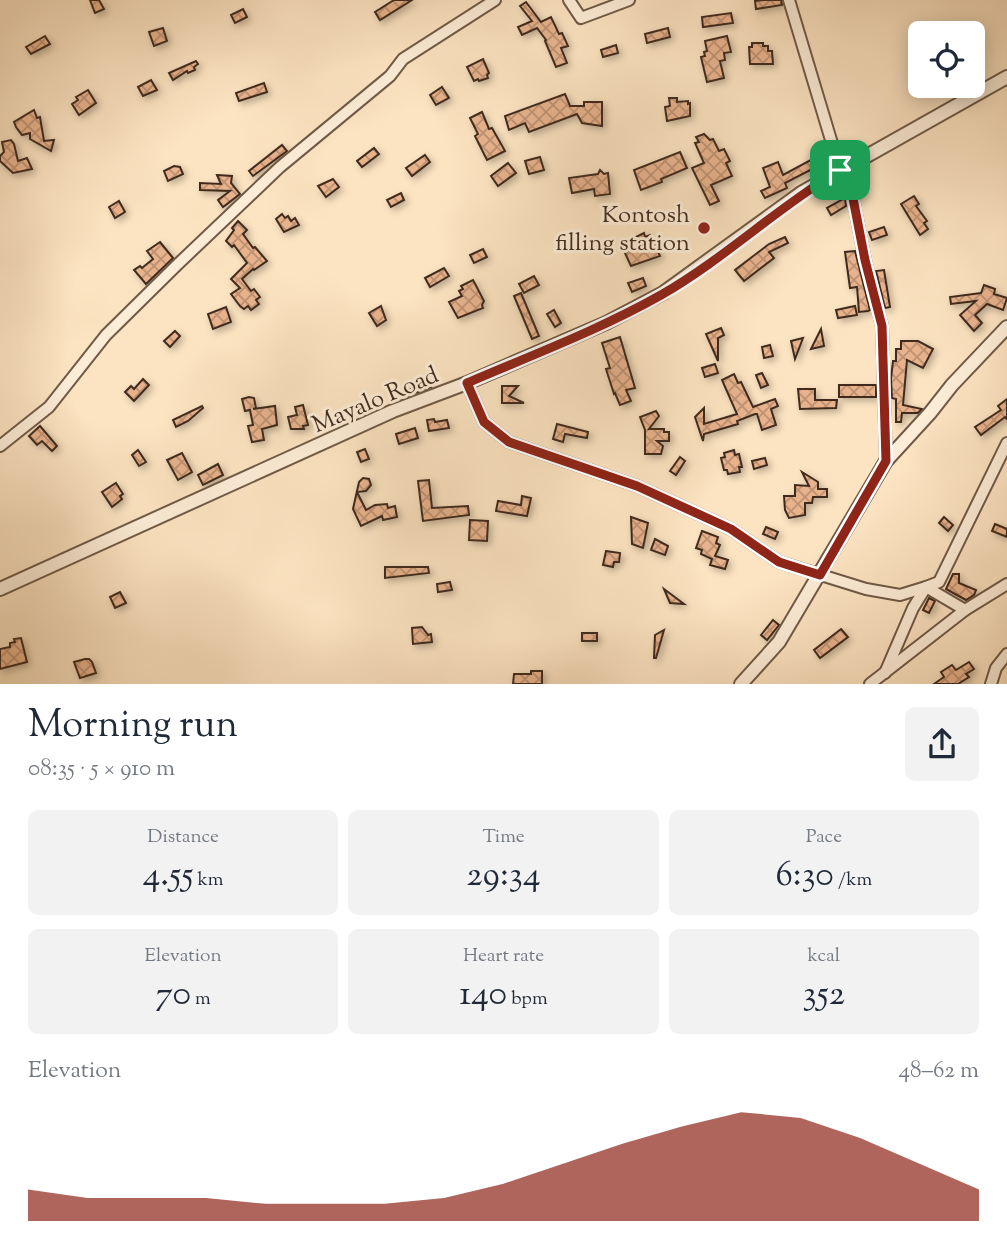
<!DOCTYPE html>
<meta charset="utf-8">
<style>
body{margin:0;font-family:"Sorts Mill Goudy",serif;background:#f2f2f3;color:#1f2937;height:100vh;display:flex;flex-direction:column;font-size:26px;white-space:nowrap}
*{box-sizing:border-box;margin:0}
p{font-size:23px;color:#747a83}
.icon{flex:none;width:38px;height:38px;fill:none;stroke:currentColor;stroke-width:2;stroke-linecap:round;stroke-linejoin:round}
.map{position:relative;height:684px;overflow:hidden}
.side{display:flex;flex-direction:column;background:#fff;flex:1}
.side>*{flex:none}
.controls{position:absolute;left:908px;top:21px;display:grid;gap:14px}
.controls a{display:grid;place-items:center;width:77px;height:77px;border-radius:10px;background:#fff;box-shadow:0 4px 18px #0003;font-size:35px}
.pin{position:absolute;display:grid;place-items:center;width:60px;height:60px;color:#fff;margin:-30px;border-radius:14px;box-shadow:0 4px 10px #0006}
.round{display:grid;place-items:center;flex:none;width:74px;height:74px;border-radius:10px;background:#f2f2f3}
.summary{display:flex;align-items:center;justify-content:space-between;height:119px;padding:0 28px}
h1{font-size:38px;font-weight:600;line-height:52px}
.figures{display:grid;grid-template-columns:repeat(3,1fr);gap:10px;height:119px;padding:7px 28px}
.figures div{display:grid;align-content:center;border-radius:10px;background:#f2f2f3;text-align:center}
.figures b{font-size:35px;font-weight:600}
.figures small{font-size:19px;font-weight:400}
.figures p{font-size:19px}
.chart{height:196px;padding:14px 28px}
.chart p{display:flex;justify-content:space-between}
.chart svg{width:100%;height:126px;margin-top:7px;fill:#8f2418;opacity:.7}
.map>svg:first-child{display:block}
.building{fill:url(#building-cross-hatch);stroke:#412c1e;stroke-width:2;filter:url(#shadow)}
.lines{fill:none;stroke-linecap:round;stroke-linejoin:round}
.minor-casing{stroke:#705a47;stroke-width:14}
.tertiary-casing{stroke:#705a47;stroke-width:16}
.minor{stroke:#fdedd7;stroke-width:10}
.tertiary{stroke:#fdedd7;stroke-width:12}
.route-casing{stroke:#fff;stroke-width:14}
.route{stroke:#8f2418;stroke-width:9}
.poi-dot{fill:#8f2418;stroke:#fdedd7;stroke-width:2.5}
.labels{text-anchor:middle;stroke-width:6;stroke-linejoin:round;paint-order:stroke}
.poi-label{font-size:24px;fill:#412c1e;stroke:#fdedd7;text-anchor:end}
.street-label{font-size:24px;fill:#412c1e;stroke:#fdedd7}
</style>
<div class="map">
<svg width="1007" height="684" viewBox="0 0 1007 684">
<defs>
<pattern id="building-cross-hatch" width="8" height="8" patternUnits="userSpaceOnUse" patternTransform="scale(1.75)"><rect width="8" height="8" fill="#e7b28c"/><path d="M0 0l8 8M0 8l8-8" fill="none" stroke="#bd9172"/></pattern>
<filter id="shadow"><feDropShadow dx="3" dy="3" stdDeviation="3.5" flood-color="#0004"/></filter>
</defs>
<rect width="100%" height="100%" fill="#fce3c1"/>
<filter id="stains"><feTurbulence type="fractalNoise" baseFrequency=".00286" numOctaves="4"/><feColorMatrix values="0 0 0 0 .2 0 0 0 0 .09 0 0 0 0 .02 0 0 0 .5 -.17"/></filter>
<radialGradient id="worn" r=".72"><stop offset=".6" stop-color="#630" stop-opacity="0"/><stop offset="1" stop-color="#630" stop-opacity=".3"/></radialGradient>
<g class="building">
<polygon points="90,0 99,0 104,9 95,13"/>
<polygon points="394,0 412,0 380,20 375,12"/>
<polygon points="764,0 781,0 782,5 756,9 755,1"/>
<polygon points="526,2 541,22 551,17 559,34 562,33 568,46 561,48 567,63 556,67 545,41 546,40 537,28 522,35 518,27 532,21 520,6"/>
<polygon points="243,9 247,17 235,23 231,15"/>
<polygon points="731,13 733,23 703,27 702,17"/>
<polygon points="163,28 167,41 154,46 149,32"/>
<polygon points="668,28 670,37 647,43 645,34"/>
<polygon points="45,36 50,44 31,54 26,47"/>
<polygon points="727,36 731,52 724,53 725,60 720,61 724,78 707,82 701,57 705,56 704,52 707,51 705,41"/>
<polygon points="752,43 763,43 763,46 768,46 768,51 772,51 773,64 750,64 749,47 752,47"/>
<polygon points="616,45 618,53 603,57 601,50"/>
<polygon points="483,59 489,73 487,75 488,78 479,81 478,79 474,81 467,67"/>
<polygon points="196,61 198,64 194,67 195,70 188,73 187,71 173,80 169,73"/>
<polygon points="151,80 157,90 143,96 138,87"/>
<polygon points="264,83 267,92 239,101 236,93"/>
<polygon points="442,87 449,98 436,105 430,95"/>
<polygon points="88,90 96,103 79,115 72,104 78,100 76,97"/>
<polygon points="565,94 570,106 584,106 584,102 602,102 602,126 582,123 577,114 529,132 525,123 509,130 505,116"/>
<polygon points="669,98 677,98 677,102 688,101 688,104 690,103 690,116 667,121 665,107 670,106"/>
<polygon points="34,110 37,118 40,117 44,141 54,140 51,151 30,139 30,133 22,135 16,127 14,122"/>
<polygon points="482,112 489,129 492,128 505,151 487,160 475,136 478,134 470,118"/>
<polygon points="704,134 710,140 713,139 719,151 724,149 730,161 726,163 732,176 711,185 719,201 710,205 692,168 704,163 695,143 699,142 696,137"/>
<polygon points="11,140 14,144 18,161 27,158 32,169 13,173 0,161 0,156 4,152 2,142"/>
<polygon points="282,145 287,151 253,176 249,171"/>
<polygon points="374,148 379,154 362,167 357,161"/>
<polygon points="680,152 687,168 661,179 662,182 641,190 634,170"/>
<polygon points="425,155 430,162 412,176 406,168"/>
<polygon points="818,156 822,164 785,183 787,188 765,198 761,191 770,187 763,168 778,162 783,175"/>
<polygon points="540,157 544,170 529,174 525,161"/>
<polygon points="508,163 516,173 498,186 491,176"/>
<polygon points="174,166 180,167 183,174 168,181 164,171"/>
<polygon points="600,170 604,174 608,173 610,194 595,196 594,189 572,193 569,178 598,174"/>
<polygon points="217,175 232,176 231,183 240,194 223,207 218,200 230,191 200,190 200,183 221,184"/>
<polygon points="333,179 339,187 326,197 318,186"/>
<polygon points="401,193 404,200 391,207 387,200"/>
<polygon points="914,196 919,204 916,206 927,221 924,223 928,229 920,235 901,204"/>
<polygon points="845,198 846,206 831,215 827,208"/>
<polygon points="119,201 125,212 115,218 109,207"/>
<polygon points="282,214 285,218 288,216 291,221 295,218 299,225 284,232 276,219"/>
<polygon points="238,221 247,230 243,234 253,248 255,247 267,261 254,270 253,269 242,279 251,291 254,289 260,297 256,300 259,304 251,310 248,306 244,309 240,306 231,294 240,288 231,279 247,263 234,245 232,247 226,241 234,230 232,228"/>
<polygon points="884,227 887,235 872,240 869,232"/>
<polygon points="644,233 645,237 650,235 660,256 631,266 625,253 628,251 626,247 632,244 631,241 635,240 634,238"/>
<polygon points="785,237 788,243 769,252 774,258 744,281 735,270 769,244"/>
<polygon points="160,242 173,258 146,284 134,270 140,266 142,268 153,259 147,251"/>
<polygon points="483,249 487,257 474,263 470,255"/>
<polygon points="855,251 870,310 868,311 859,312 857,287 850,288 845,252"/>
<polygon points="444,268 449,276 430,287 425,278"/>
<polygon points="884,270 890,307 885,308 876,271"/>
<polygon points="534,276 539,285 524,293 519,284"/>
<polygon points="643,278 646,286 632,292 628,283"/>
<polygon points="473,280 484,301 482,305 483,308 458,318 449,302 462,296 459,291 463,289 461,286"/>
<polygon points="984,285 995,289 994,294 1007,298 1003,310 987,304 975,315 982,323 974,331 960,315 976,301 951,304 950,297 981,293"/>
<polygon points="521,293 539,336 532,339 514,296"/>
<polygon points="381,306 386,320 377,326 369,313"/>
<polygon points="855,306 857,315 838,318 836,310"/>
<polygon points="226,307 231,322 213,329 208,314"/>
<polygon points="554,310 561,323 555,327 547,314"/>
<polygon points="721,328 724,335 718,338 718,361 706,334"/>
<polygon points="821,329 824,346 811,349"/>
<polygon points="175,331 180,336 170,347 164,341"/>
<polygon points="620,337 635,388 626,390 631,401 620,405 615,393 614,394 606,369 610,368 602,343"/>
<polygon points="803,338 795,359 791,341"/>
<polygon points="901,341 918,341 933,349 923,368 907,360 903,405 922,409 918,413 902,413 901,422 896,422 896,399 892,398 891,379 893,361 896,361 896,349 901,349"/>
<polygon points="770,345 773,356 764,358 762,347"/>
<polygon points="715,364 718,373 705,377 702,368"/>
<polygon points="762,373 768,385 761,388 756,375"/>
<polygon points="734,374 738,383 741,382 753,407 775,399 778,406 771,409 776,425 762,430 757,414 755,414 737,421 738,424 704,434 703,441 695,417 704,408 704,424 737,414 722,380"/>
<polygon points="143,379 149,385 134,401 125,392 131,386 134,389"/>
<polygon points="427,380 431,387 408,396 405,392"/>
<rect x="839" y="385" width="37" height="12"/>
<polygon points="502,386 518,386 509,396 524,403 502,403"/>
<polygon points="798,389 815,389 815,400 837,400 836,408 800,409"/>
<polygon points="249,397 254,398 256,408 253,409 275,406 277,425 262,429 264,440 252,442 248,426 253,425 250,410 245,411 242,399"/>
<polygon points="1007,399 1007,419 1005,417 981,435 975,427 1001,410 998,406"/>
<polygon points="303,405 308,425 303,426 304,429 291,429 288,417 297,415 295,407"/>
<polygon points="202,406 203,408 188,421 176,427 173,420"/>
<polygon points="656,411 659,416 649,429 664,429 664,432 669,432 669,441 657,441 663,446 661,454 645,454 645,430 640,417"/>
<polygon points="434,419 435,422 447,420 449,428 429,431 427,420"/>
<polygon points="557,424 588,432 587,438 565,434 563,442 553,439"/>
<polygon points="40,426 57,446 52,451 42,441 37,445 29,436"/>
<polygon points="415,428 418,438 399,444 396,434"/>
<polygon points="365,449 369,459 361,462 357,452"/>
<polygon points="138,450 146,462 139,466 132,455"/>
<polygon points="734,450 735,455 739,454 742,467 739,467 740,472 728,474 727,470 724,470 721,458 725,457 724,453"/>
<polygon points="182,453 192,472 178,480 167,460"/>
<polygon points="680,457 685,461 676,475 670,471"/>
<polygon points="765,458 767,465 754,469 752,461"/>
<polygon points="218,464 223,475 203,485 198,475"/>
<polygon points="802,472 818,482 818,489 827,489 827,497 813,497 812,503 805,503 805,515 789,518 785,510 784,496 795,496 795,485 809,486"/>
<polygon points="363,478 369,479 371,485 366,491 357,492 366,510 375,505 387,504 388,508 395,506 397,517 383,520 382,516 361,526 353,509 359,482"/>
<polygon points="429,480 432,508 468,506 469,515 423,521 418,481"/>
<polygon points="116,483 123,494 120,496 122,499 112,507 102,492"/>
<polygon points="522,496 531,498 527,516 496,511 498,501 521,505"/>
<polygon points="631,517 648,523 643,548 632,544"/>
<polygon points="944,517 953,525 948,531 939,523"/>
<polygon points="470,520 488,521 487,541 469,540"/>
<polygon points="995,524 1007,529 1007,537 992,531"/>
<polygon points="766,527 778,532 775,539 763,534"/>
<polygon points="702,531 718,537 716,543 720,545 715,556 728,560 725,569 710,565 712,559 701,554 702,550 696,548"/>
<polygon points="655,539 668,546 665,555 651,550"/>
<polygon points="606,551 620,553 619,562 614,562 613,567 603,565"/>
<polygon points="385,567 428,567 429,573 385,578"/>
<polygon points="953,574 959,574 959,583 976,590 974,595 966,600 946,589"/>
<polygon points="450,582 452,590 438,592 437,584"/>
<polygon points="664,589 684,604 670,603"/>
<polygon points="120,592 126,603 115,608 110,597"/>
<polygon points="929,598 935,601 929,613 923,610"/>
<polygon points="773,620 779,625 767,640 761,635"/>
<polygon points="422,627 428,635 431,634 432,642 413,644 412,628"/>
<polygon points="841,629 848,637 820,658 814,650"/>
<polygon points="664,630 656,658 654,658 655,635"/>
<rect x="582" y="633" width="15" height="8"/>
<polygon points="21,638 27,662 0,669 0,649 10,647 10,643 15,642 14,639"/>
<polygon points="85,659 89,659 92,662 96,673 80,678 74,662"/>
<polygon points="969,662 974,669 966,674 969,677 958,684 934,684 944,677 941,672 952,665 956,670"/>
<polygon points="531,671 542,671 542,684 513,684 514,674 531,674"/>
</g>
<g class="lines">
<defs>
<g id="minor">
<polyline points="569,0 581,18 629,0"/>
<polyline points="789,0 840,170 851,188 865,260 882,326 886,461"/>
<polyline points="467,383 484,422 509,442 637,486 731,529 779,562 866,589 900,595 926,587 965,610"/>
<polyline points="0,446 49,407 106,335 178,264 280,167 390,76 403,59 495,0"/>
<polyline points="885,673 913,608 926,587 939,582 1007,443"/>
<polyline points="870,684 965,610 1007,584"/>
<polyline points="991,684 996,668 1007,654"/>
</g>
<g id="tertiary">
<polyline points="0,589 393,411 467,383 606,323 663,293 801,193 1007,77"/>
<polyline points="741,684 779,642 886,461 930,413 952,385 1007,327"/>
</g>
</defs>
<use href="#minor" class="minor-casing"/>
<use href="#tertiary" class="tertiary-casing"/>
<use href="#minor" class="minor"/>
<use href="#tertiary" class="tertiary"/>
</g>
<g class="lines">
<defs>
<path id="route" d="M 840,170 L 851,188 L 865,260 L 882,326 L 886,461 L 820,575 L 779,562 L 731,529 L 637,486 L 509,442 L 484,422 L 467,383 C 532,355 599,330 661,295 C 724,259 778,207 840,170 Z"/>
</defs>
<use href="#route" class="route-casing"/>
<use href="#route" class="route"/>
</g>
<circle class="poi-dot" cx="704" cy="228" r="7"/>
<g class="labels">
<g class="poi-label">
<text x="690" y="222">Kontosh<tspan x="690" dy="28">filling station</tspan></text>
</g>
<g class="street-label">
<text transform="translate(375 399) rotate(-23)" y="8">Mayalo Road</text>
</g>
</g>
<rect width="100%" height="100%" filter="url(#stains)"/>
<rect width="100%" height="100%" fill="url(#worn)"/>
</svg>
<div class="controls">
<a><svg class="icon" aria-label="locate" viewBox="0 0 24 24"><circle cx="12" cy="12" r="6"/><path d="M12 2v4M12 18v4M2 12h4M18 12h4"/></svg></a>
</div>
<div class="pin" style="left:840px;top:170px;background:#1e9e55"><svg class="icon" aria-label="arrive" viewBox="0 0 24 24"><path d="M6 21V4h12l-3 4 3 4H6"/></svg></div>
</div>
<section class="side">
<div class="summary"><div><h1>Morning run</h1><p>08:35 · 5 × 910 m</p></div><a class="round"><svg class="icon" aria-label="share" viewBox="0 0 24 24"><path d="M12 15V3M7 8l5-5 5 5M5 13v7h14v-7"/></svg></a></div>
<div class="figures">
<div><p>Distance</p><b>4.55<small> km</small></b></div>
<div><p>Time</p><b>29:34</b></div>
<div><p>Pace</p><b>6:30<small> /km</small></b></div>
</div>
<div class="figures">
<div><p>Elevation</p><b>70<small> m</small></b></div>
<div><p>Heart rate</p><b>140<small> bpm</small></b></div>
<div><p>kcal</p><b>352</b></div>
</div>
<div class="chart"><p><span>Elevation</span>48–62 m</p>
<svg viewBox="0 0 160 44" preserveAspectRatio="none"><path d="M0 44V33L10 36L20 36L30 36L40 38L50 38L60 38L70 36L80 31L90 24L100 17L110 11L120 6L130 8L140 15L150 24L160 33V44z"/></svg>
</div>
</section>
